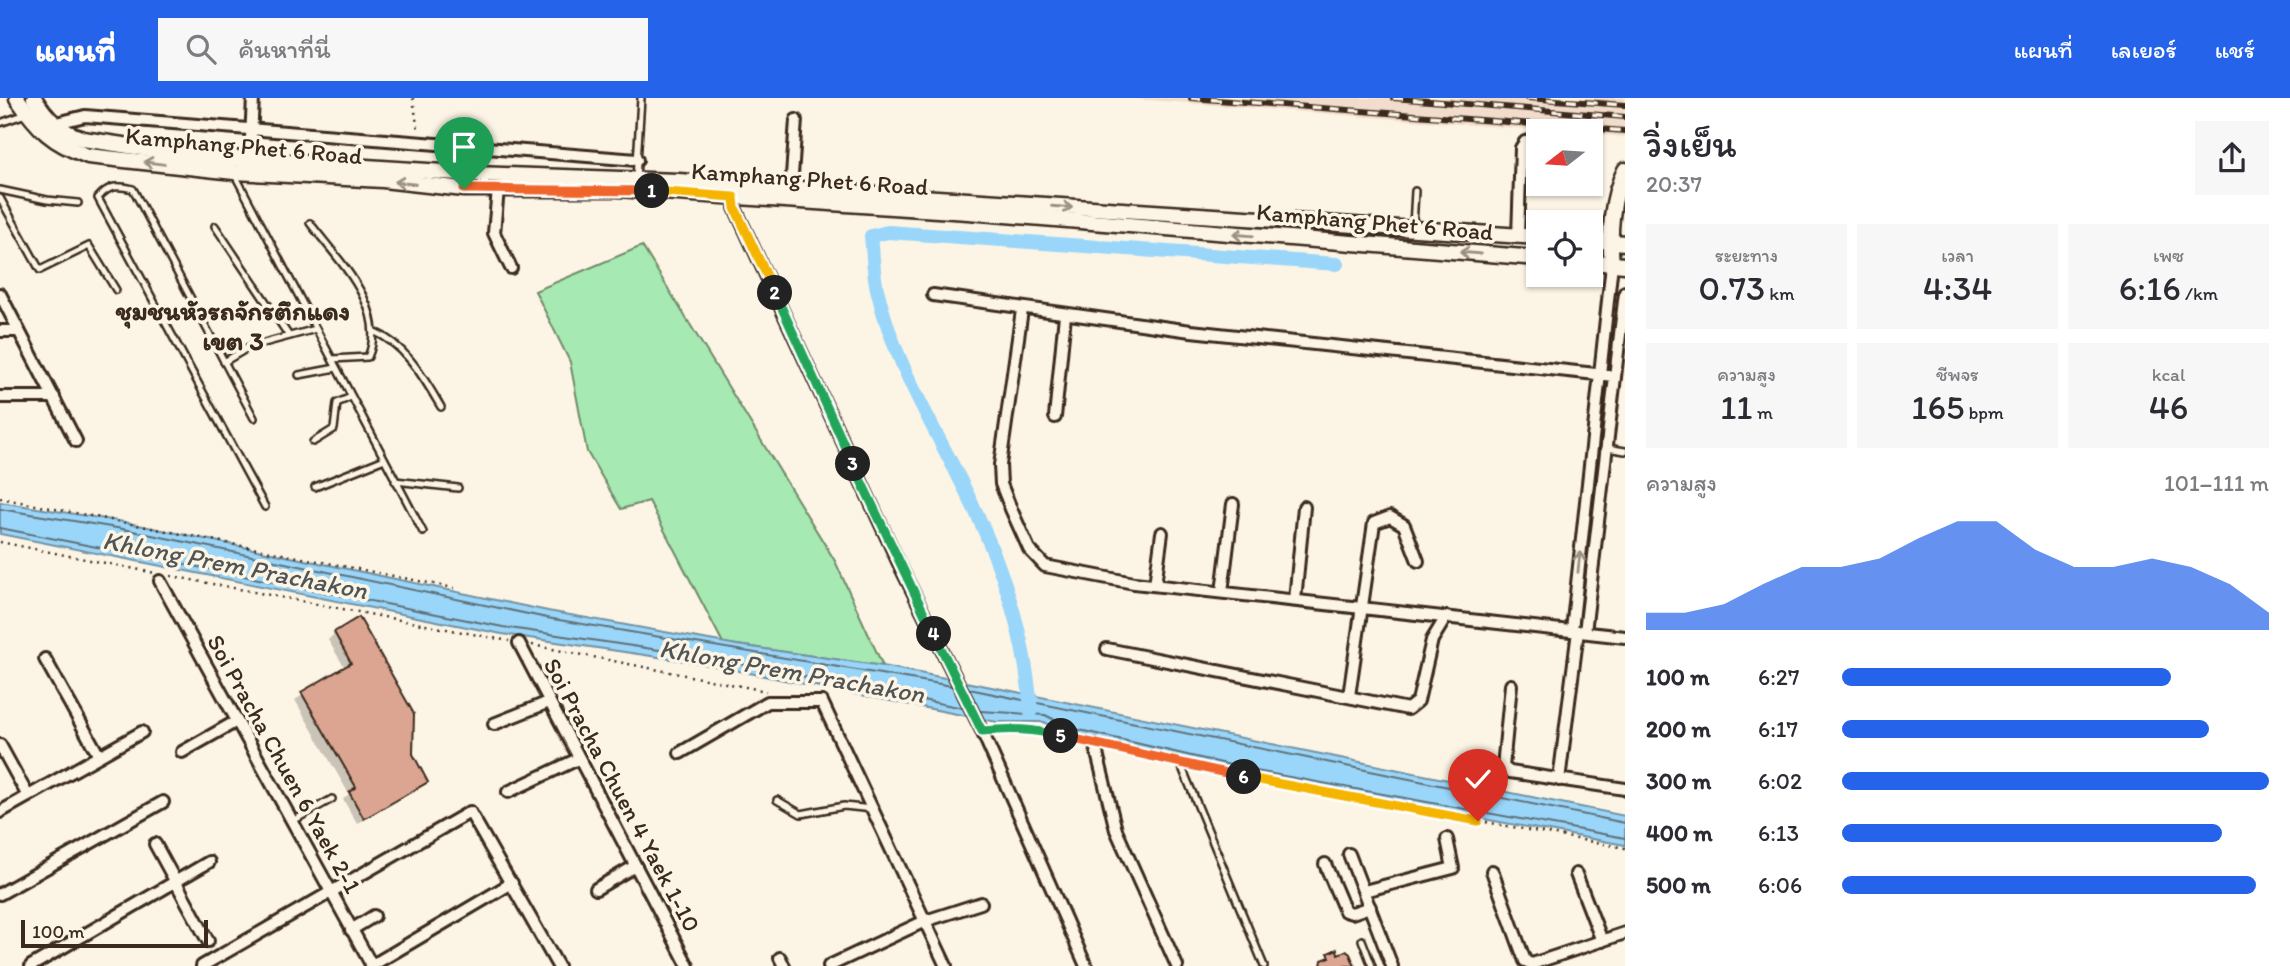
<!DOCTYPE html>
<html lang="th">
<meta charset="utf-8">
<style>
body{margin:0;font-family:Itim,"Playpen Sans Thai",sans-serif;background:#f7f7f7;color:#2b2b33;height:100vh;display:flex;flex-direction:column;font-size:26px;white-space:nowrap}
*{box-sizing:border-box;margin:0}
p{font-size:23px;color:#7c7c81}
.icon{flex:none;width:38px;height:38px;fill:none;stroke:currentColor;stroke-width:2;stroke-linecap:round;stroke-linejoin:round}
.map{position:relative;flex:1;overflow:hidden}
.details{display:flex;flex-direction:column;background:#fff;width:665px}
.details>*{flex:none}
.needle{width:46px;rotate:253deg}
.fabs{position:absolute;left:1526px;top:21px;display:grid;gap:14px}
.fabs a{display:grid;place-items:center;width:77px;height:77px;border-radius:0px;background:#fff;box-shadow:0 2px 5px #0004;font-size:35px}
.scale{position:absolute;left:21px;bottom:18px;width:187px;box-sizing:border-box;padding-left:7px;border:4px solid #3b2a1e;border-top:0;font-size:19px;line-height:24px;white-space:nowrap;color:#3b2a1e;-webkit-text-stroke:5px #fcf5e5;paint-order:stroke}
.pin{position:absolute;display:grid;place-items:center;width:60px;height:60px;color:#fff;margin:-72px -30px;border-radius:50% 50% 50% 0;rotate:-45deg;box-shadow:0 0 7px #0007}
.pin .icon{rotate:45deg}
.km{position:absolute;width:35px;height:35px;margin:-18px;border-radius:50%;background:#222;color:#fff;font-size:19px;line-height:35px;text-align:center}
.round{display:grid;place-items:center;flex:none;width:74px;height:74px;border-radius:0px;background:#f7f7f7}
.head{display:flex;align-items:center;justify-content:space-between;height:119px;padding:0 21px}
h1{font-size:38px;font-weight:600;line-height:52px}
.figures{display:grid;grid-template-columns:repeat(3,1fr);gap:10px;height:119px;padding:7px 21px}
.figures div{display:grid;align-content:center;border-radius:0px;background:#f7f7f7;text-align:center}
.figures b{font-size:35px;font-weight:600}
.figures small{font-size:19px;font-weight:400}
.figures p{font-size:19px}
.chart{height:196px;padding:14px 21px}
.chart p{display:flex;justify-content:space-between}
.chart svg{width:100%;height:126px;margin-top:7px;fill:#2563eb;opacity:.7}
ul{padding:0 21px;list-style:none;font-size:23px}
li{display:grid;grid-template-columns:112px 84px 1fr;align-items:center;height:52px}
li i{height:18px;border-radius:9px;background:#2563eb}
header{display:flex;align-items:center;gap:42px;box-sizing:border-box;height:98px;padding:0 35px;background:#2563eb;color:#fff}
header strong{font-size:33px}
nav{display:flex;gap:38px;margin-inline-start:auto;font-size:24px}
.search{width:490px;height:63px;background:#f7f7f7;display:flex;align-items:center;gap:18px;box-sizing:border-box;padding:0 24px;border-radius:0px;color:#7c7c81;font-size:26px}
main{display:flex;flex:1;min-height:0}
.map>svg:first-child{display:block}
.built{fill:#f2ddcc}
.green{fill:#a6e9b3;stroke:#708a68;stroke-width:2}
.water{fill:#99d6fa;stroke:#7391a2;stroke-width:2}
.shadow{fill:#0003}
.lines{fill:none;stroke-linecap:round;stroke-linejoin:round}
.shore{stroke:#616f76;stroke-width:2}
.canal{stroke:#99d6fa;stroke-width:14}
.building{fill:#dba592;stroke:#3b2a1e;stroke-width:2}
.service-casing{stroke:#3b2a1e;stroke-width:10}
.minor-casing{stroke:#3b2a1e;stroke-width:16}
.tertiary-casing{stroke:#3b2a1e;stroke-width:19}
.path{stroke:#3b2a1e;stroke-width:2.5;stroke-dasharray:2 5;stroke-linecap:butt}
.service{stroke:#fcf5e5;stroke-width:5}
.minor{stroke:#fcf5e5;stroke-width:10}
.tertiary{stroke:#fcf5e5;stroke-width:14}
.rail-casing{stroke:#3b2a1e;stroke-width:6}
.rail{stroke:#fcf5e5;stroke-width:3.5;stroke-dasharray:10;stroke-linecap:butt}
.oneway{stroke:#9c9082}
.split-1-casing{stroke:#fff;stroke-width:14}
.split-2-casing{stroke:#fff;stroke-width:14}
.split-3-casing{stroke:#fff;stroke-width:14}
.split-4-casing{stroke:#fff;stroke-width:14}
.split-5-casing{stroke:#fff;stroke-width:14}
.split-6-casing{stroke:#fff;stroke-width:14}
.split-7-casing{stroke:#fff;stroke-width:14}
.split-8-casing{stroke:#fff;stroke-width:14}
.split-1{stroke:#f0652b;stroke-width:9}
.split-2{stroke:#f5b400;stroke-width:9}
.split-3{stroke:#22a559;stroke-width:9}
.split-4{stroke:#22a559;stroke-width:9}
.split-5{stroke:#22a559;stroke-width:9}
.split-6{stroke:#f0652b;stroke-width:9}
.split-7{stroke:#f5b400;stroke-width:9}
.split-8{stroke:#f5b400;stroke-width:9}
.labels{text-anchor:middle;stroke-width:7;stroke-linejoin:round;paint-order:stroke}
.street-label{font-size:24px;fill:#3b2a1e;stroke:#fcf5e5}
.neighbourhood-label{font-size:26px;font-weight:bold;fill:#3b2a1e;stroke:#fcf5e5}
.water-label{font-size:26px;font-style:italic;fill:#525555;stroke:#fcf5e5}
</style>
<header>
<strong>แผนที่</strong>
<div class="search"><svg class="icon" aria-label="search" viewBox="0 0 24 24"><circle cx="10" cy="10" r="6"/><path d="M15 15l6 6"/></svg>ค้นหาที่นี่</div>
<nav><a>แผนที่</a><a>เลเยอร์</a><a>แชร์</a></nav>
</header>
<main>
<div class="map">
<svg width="1625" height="868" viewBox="0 0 1625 868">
<rect width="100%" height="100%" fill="#fcf5e5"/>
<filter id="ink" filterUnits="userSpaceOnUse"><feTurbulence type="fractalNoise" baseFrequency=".0143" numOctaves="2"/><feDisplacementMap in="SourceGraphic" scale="14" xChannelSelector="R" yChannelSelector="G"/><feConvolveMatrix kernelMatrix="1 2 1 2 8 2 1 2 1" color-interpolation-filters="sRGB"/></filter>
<g filter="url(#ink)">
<polygon class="built" points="1122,0 1625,0 1625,39 1591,36 1591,33 1555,33"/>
<polygon class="green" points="642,148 835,463 883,568 723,545 649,403 621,411 587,354 570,264 535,193"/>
<polygon class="water" points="0,404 124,424 548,513 737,547 883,568 1007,592 1625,718 1625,747 1254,679 1068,636 1044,624 997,624 699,565 502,536 0,436"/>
<polygon class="shadow" points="335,535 426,683 357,726 343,701 349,696 295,602 345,570 328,542"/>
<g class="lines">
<g class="shore">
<polyline points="0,411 123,431 547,520 952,588"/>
<polyline points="0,430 503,529 700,558 963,610"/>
<polyline points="969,591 1625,725"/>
<polyline points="980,613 1045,617 1071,630 1256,673 1625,740"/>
</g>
<path class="canal" d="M 1031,614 C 1027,551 1010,492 985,434 C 950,352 897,279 877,191 C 873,174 873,155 871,138 L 888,134 L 1337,166"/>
</g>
<g class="building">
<polygon points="359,519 414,616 413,656 428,684 364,721 349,694 356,689 301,594 351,565 334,534"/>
<polygon points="1337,851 1338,856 1346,853 1350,856 1355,868 1321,868 1322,862 1330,859 1328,855"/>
</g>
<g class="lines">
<defs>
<g id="service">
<polyline points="0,25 26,16"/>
<polyline points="234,75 423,434"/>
<polyline points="636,81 641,0"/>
<polyline points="0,92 47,102 78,105"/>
<polyline points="0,100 40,172 89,148 116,192"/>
<path d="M 310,125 C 337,161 389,210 368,259 L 332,261"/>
<polyline points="215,128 289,238"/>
<polyline points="1413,128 1415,93"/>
<path d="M 373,233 C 406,247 423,279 441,309"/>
<polyline points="224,264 249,249 316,231"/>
<polyline points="299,277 336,270"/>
<path d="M 254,320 L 133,91 C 117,87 109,87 98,100 L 265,409"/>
<polyline points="313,344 334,331 337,305 351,299"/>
<polyline points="1607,350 1625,353"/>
<polyline points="395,383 458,390"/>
<polyline points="315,389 382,362"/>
<polyline points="1181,667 1264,868"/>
<polyline points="777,702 801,716 844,708 872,711"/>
<polyline points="291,724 332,701"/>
<polyline points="1362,842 1372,868"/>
</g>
<g id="minor">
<polyline points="53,26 85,18 637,62"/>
<polyline points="250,61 253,0"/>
<polyline points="498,91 494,135 511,170"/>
<polyline points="791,91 796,22"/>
<polyline points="735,93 735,110 900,468 982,633 1086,868"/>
<polyline points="1518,138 1521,50 1525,44 1538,42"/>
<polyline points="0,196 76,343"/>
<polyline points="933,197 1191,233 1615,278"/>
<polyline points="1022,212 1000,367 1001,386 1011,411 1029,451 1045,468 1134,485 1625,539"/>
<polyline points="0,233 19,233"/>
<polyline points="0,299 54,299"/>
<polyline points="1055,319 1065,217"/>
<polyline points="160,483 372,868"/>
<polyline points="1155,487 1162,435"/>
<polyline points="1222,494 1233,406"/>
<polyline points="1295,502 1304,409"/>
<polyline points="1572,532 1612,166"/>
<polyline points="1585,534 1625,194"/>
<polyline points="519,545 688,868"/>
<polyline points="1107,551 1408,611 1418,603 1432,542 1446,519"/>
<polyline points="45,561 99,658"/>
<polyline points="1511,587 1503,669 1510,674 1625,691"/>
<polyline points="1349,598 1374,425 1390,419 1404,427 1418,463"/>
<polyline points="494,626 549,604"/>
<polyline points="0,647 28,698"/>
<polyline points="1095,647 1116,732 1177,868"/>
<polyline points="182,654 235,624"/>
<polyline points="680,655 768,604 822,604 946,868"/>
<polyline points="1559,682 1578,533"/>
<polyline points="508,694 578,661"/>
<polyline points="0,714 142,634"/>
<polyline points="155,746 208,843"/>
<polyline points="1349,756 1392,868"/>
<polyline points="1325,766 1345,813 1352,815 1370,809"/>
<polyline points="1492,773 1525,863 1532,866 1625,835"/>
<polyline points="1576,776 1602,843"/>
<polyline points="596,791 635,768"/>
<polyline points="1364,793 1453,770 1447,741"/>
<polyline points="0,796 163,704"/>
<polyline points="351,832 374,818"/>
<polyline points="780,860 784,868"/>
<polyline points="31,868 209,764"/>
<polyline points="202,868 470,714 558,868"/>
<polyline points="371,868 512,785"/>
<polyline points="829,868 925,823 981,805"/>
</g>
<g id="tertiary">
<path d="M 17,0 C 38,31 52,45 88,58 L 234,74 L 383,82 L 464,91 L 617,91 L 968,114 L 1538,160"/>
<path d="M 34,0 C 47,21 59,33 83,41 L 196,58 L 475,76 L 678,83 L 1538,139"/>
<polyline points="1591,142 1625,145"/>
<polyline points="1591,164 1625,167"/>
<path d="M 1612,166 C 1609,136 1611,99 1625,72"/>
</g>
</defs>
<use href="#service" class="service-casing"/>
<use href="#minor" class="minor-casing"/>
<use href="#tertiary" class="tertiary-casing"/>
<g class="path">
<polyline points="413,0 418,33"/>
<polyline points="0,400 454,490"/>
<polyline points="0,444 155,475"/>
<polyline points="171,478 509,543"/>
<polyline points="532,547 766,593"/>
<polyline points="992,632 1041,632 1085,644"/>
<polyline points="1108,650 1173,665"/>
<polyline points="1190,669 1625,750"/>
</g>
<use href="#service" class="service"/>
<use href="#minor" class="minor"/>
<use href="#tertiary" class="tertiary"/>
<defs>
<g id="rail">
<polyline points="1191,0 1625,33"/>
<polyline points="1393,0 1625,19"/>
<polyline points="1527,0 1625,7"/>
</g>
</defs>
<use href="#rail" class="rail-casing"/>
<use href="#rail" class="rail"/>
</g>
<defs><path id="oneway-shaft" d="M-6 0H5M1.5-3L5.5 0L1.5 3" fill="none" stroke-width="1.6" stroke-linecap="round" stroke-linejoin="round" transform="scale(1.75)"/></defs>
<g class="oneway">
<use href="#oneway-shaft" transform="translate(154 65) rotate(-173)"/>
<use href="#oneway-shaft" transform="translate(405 85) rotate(-174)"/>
<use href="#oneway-shaft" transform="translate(1062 109) rotate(4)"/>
<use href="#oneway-shaft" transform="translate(1243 137) rotate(-175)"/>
<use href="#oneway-shaft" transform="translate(1470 155) rotate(-175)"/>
<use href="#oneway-shaft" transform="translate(1579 464) rotate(-84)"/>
</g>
</g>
<g class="lines" filter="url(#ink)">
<defs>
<polyline id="split-1" points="464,91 652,93"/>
<polyline id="split-2" points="652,93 734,99 735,110 775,195"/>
<polyline id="split-3" points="775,195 853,366"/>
<polyline id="split-4" points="853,366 934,536"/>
<path id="split-5" d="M 934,536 L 982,633 C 1011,630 1033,631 1061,638"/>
<polyline id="split-6" points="1061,638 1244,679"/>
<polyline id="split-7" points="1244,679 1429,714"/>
<polyline id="split-8" points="1429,714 1478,723"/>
</defs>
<use href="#split-1" class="split-1-casing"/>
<use href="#split-2" class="split-2-casing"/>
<use href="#split-3" class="split-3-casing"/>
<use href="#split-4" class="split-4-casing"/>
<use href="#split-5" class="split-5-casing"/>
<use href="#split-6" class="split-6-casing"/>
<use href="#split-7" class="split-7-casing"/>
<use href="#split-8" class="split-8-casing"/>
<use href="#split-1" class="split-1"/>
<use href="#split-2" class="split-2"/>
<use href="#split-3" class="split-3"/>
<use href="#split-4" class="split-4"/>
<use href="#split-5" class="split-5"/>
<use href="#split-6" class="split-6"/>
<use href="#split-7" class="split-7"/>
<use href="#split-8" class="split-8"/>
</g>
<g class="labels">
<g class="street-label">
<text transform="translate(244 48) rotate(5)" y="8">Kamphang Phet 6 Road</text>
<text transform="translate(810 81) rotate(4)" y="8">Kamphang Phet 6 Road</text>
<text transform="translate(1375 124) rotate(5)" y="8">Kamphang Phet 6 Road</text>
<text transform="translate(284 666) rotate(61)" y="8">Soi Pracha Chuen 6 Yaek 2-1</text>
<text transform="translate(622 697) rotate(62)" y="8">Soi Pracha Chuen 4 Yaek 1-10</text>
</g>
<g class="neighbourhood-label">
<text x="233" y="222">ชุมชนหัวรถจักรตึกแดง<tspan x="233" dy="30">เขต 3</tspan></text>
</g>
<g class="water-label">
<text transform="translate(235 467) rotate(11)" y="9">Khlong Prem Prachakon</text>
<text transform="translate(792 573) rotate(10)" y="9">Khlong Prem Prachakon</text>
</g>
</g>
</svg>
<div class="fabs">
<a><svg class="needle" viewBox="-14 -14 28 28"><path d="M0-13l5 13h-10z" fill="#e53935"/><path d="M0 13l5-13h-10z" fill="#7c7c81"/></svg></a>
<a><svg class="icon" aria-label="locate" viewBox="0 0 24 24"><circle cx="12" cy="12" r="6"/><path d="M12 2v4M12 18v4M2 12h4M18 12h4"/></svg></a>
</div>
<div class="scale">100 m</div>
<div class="pin" style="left:464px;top:91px;background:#1e9e55"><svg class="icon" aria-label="arrive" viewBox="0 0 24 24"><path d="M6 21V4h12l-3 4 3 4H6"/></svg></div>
<div class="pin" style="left:1478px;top:723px;background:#d93025"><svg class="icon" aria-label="check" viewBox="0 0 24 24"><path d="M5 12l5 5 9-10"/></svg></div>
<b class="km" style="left:652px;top:93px">1</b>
<b class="km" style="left:775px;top:195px">2</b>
<b class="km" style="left:853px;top:366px">3</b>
<b class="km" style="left:934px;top:536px">4</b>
<b class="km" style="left:1061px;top:638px">5</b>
<b class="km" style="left:1244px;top:679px">6</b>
</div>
<section class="details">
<div class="head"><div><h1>วิ่งเย็น</h1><p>20:37</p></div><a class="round"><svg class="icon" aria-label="share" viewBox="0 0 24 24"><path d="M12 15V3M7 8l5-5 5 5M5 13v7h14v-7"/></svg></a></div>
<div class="figures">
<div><p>ระยะทาง</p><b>0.73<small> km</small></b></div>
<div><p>เวลา</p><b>4:34</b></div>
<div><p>เพซ</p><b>6:16<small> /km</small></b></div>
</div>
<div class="figures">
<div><p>ความสูง</p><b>11<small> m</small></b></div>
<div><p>ชีพจร</p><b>165<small> bpm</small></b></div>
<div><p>kcal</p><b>46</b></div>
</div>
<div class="chart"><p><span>ความสูง</span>101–111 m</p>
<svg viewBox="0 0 160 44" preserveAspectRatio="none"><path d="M0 44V38L10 38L20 35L30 28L40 22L50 22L60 19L70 12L80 6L90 6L100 16L110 22L120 22L130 19L140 22L150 28L160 38V44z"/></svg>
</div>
<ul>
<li><b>100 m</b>6:27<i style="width:77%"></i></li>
<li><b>200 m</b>6:17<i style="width:86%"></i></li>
<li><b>300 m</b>6:02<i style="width:100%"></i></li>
<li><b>400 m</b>6:13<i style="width:89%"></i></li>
<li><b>500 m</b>6:06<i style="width:97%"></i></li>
</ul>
</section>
</main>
